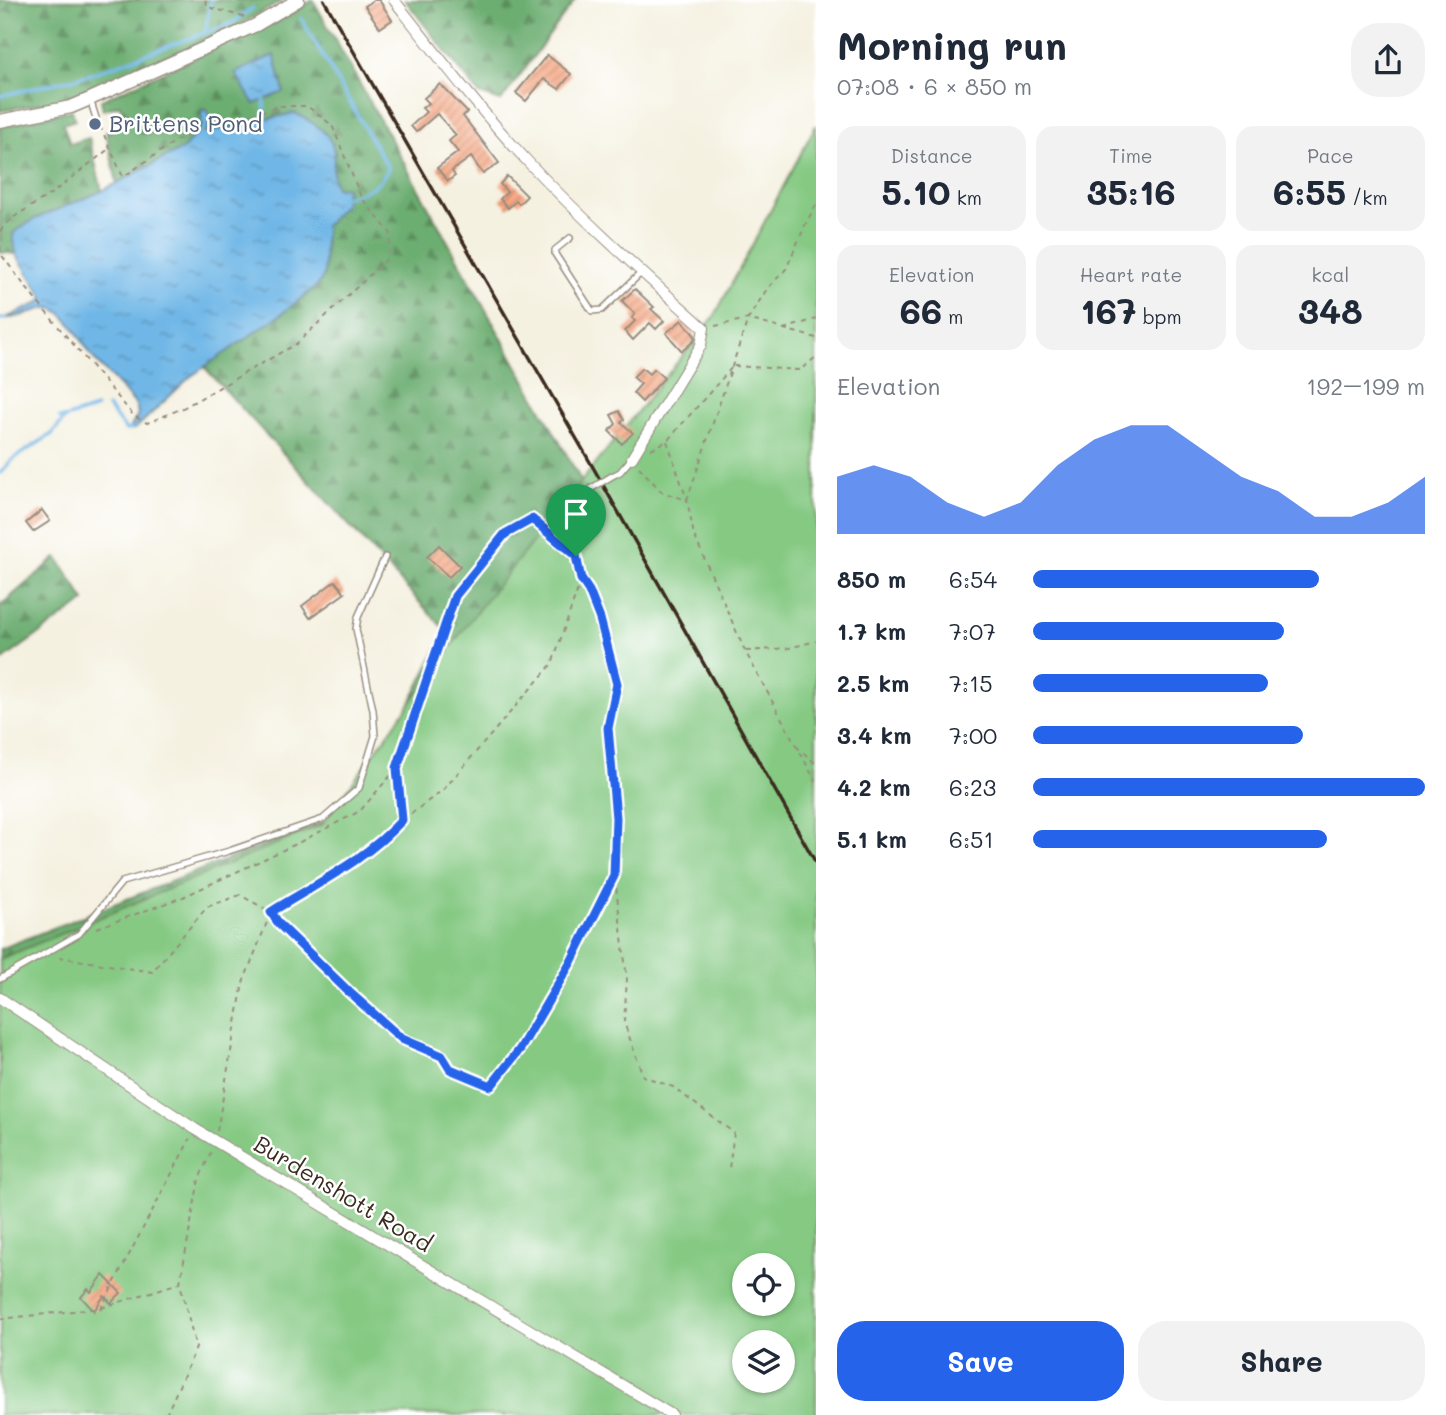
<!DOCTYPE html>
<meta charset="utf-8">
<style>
body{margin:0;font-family:Mali,sans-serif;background:#f2f2f3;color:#1f2937;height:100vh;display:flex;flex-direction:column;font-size:26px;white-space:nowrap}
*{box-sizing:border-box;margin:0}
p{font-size:23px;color:#747a83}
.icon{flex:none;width:38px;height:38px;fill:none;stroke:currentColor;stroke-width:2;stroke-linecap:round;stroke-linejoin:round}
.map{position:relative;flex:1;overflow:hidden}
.side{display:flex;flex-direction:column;background:#fff;width:630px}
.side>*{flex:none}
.buttons{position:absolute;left:732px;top:1253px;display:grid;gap:14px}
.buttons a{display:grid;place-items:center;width:63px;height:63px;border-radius:50%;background:#fff;box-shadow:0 2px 5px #0004;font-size:35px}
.pin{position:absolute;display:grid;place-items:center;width:60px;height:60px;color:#fff;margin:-72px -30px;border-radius:50% 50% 50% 0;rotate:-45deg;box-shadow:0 0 7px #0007}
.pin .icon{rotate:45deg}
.round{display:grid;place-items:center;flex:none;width:74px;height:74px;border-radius:28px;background:#f2f2f3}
.overview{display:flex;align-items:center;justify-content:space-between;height:119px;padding:0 21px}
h1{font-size:38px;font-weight:700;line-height:52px}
.figures{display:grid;grid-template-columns:repeat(3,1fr);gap:10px;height:119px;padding:7px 21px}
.figures div{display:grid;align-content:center;border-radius:18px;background:#f2f2f3;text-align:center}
.figures b{font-size:35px;font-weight:700}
.figures small{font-size:19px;font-weight:400}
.figures p{font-size:19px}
.chart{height:196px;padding:14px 21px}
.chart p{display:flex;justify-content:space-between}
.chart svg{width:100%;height:126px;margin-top:7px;fill:#2563eb;opacity:.7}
.cta{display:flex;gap:14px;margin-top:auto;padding:14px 21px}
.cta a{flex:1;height:80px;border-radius:28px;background:#2563eb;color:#fff;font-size:28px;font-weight:700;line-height:80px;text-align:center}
.cta a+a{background:#f2f2f3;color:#1f2937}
ul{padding:0 21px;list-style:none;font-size:23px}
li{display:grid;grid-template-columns:112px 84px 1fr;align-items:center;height:52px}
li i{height:18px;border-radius:9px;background:#2563eb}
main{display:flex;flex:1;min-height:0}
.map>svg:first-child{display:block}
.forest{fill:url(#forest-firs);stroke:#546c48;stroke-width:2}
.green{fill:#85c983;stroke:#607a50;stroke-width:2;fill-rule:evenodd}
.water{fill:url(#water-ripples);stroke:#567082;stroke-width:2}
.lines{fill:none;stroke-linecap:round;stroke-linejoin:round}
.stream{stroke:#70b7e7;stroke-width:3.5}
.building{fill:url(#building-hatch)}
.service-casing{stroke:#988e80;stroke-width:8}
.minor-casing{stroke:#988e80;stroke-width:12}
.tertiary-casing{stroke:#988e80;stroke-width:15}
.path{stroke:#988e80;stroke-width:2;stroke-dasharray:5 5;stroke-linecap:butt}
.service{stroke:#fff;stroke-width:5}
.minor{stroke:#fff;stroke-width:10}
.tertiary{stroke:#fff;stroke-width:12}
.rail{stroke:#3b2a1e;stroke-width:3.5}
.service-bridge-casing{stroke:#988e80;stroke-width:8;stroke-linecap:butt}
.service-bridge{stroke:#fff;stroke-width:5}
.route-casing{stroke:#fff;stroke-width:14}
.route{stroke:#2563eb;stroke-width:9}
.service-dot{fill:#5c6f8a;stroke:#fff;stroke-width:2.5}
.labels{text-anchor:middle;stroke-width:5;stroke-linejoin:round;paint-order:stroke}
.service-label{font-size:23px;fill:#4e5e75;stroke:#fff;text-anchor:start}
.street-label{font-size:23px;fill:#3b2a1e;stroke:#fff}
</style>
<main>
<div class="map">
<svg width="816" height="1415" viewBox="0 0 816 1415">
<defs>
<pattern id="forest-firs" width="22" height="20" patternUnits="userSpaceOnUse" patternTransform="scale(1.75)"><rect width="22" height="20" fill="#6cad71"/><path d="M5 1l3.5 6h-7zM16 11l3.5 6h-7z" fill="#5a8d5c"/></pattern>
<pattern id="water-ripples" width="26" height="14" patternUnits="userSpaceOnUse" patternTransform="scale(1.75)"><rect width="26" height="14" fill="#70b7e7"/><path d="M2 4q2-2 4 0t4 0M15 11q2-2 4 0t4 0" fill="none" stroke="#5d95bb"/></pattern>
<pattern id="building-hatch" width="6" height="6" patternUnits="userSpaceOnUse" patternTransform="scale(1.75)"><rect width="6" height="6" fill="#f6a580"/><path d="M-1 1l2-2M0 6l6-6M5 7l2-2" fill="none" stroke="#c88768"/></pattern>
</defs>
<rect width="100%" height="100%" fill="#fff"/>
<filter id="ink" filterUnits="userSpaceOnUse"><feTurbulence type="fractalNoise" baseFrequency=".0143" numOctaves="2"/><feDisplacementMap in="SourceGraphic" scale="14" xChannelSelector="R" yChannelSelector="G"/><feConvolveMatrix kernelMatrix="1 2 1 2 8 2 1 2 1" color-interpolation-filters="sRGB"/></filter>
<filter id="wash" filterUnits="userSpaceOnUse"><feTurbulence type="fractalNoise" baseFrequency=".00686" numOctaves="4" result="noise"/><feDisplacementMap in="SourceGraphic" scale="28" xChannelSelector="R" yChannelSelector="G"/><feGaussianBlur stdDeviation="1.57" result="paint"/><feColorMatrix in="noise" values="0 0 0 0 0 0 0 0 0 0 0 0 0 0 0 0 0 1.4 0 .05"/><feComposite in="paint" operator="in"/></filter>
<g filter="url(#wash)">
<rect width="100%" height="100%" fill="#f5f1e1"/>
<g class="forest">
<polygon points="0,0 284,0 236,27 66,99 0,111"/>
<path d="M 313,0 L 689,674 L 0,994 L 0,949 L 358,808 L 446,631 L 204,367 C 245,336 291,314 324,275 L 325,226 L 345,204 L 346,188 L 336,188 L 331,175 L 335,152 L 295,113 L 205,132 L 195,137 L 184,148 L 117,183 L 106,132 L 126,125 L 120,105 L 103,110 L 101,100 L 291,14 Z"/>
<polygon points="405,0 575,0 501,101 479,94"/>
<polygon points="72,110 75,120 63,124 70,144 89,138 102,191 35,219 13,233 16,254 0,252 0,127"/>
<polygon points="57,557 85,601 0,662 0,606"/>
</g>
<path class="green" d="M 816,125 L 816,1415 L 0,1415 L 0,959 L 322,825 L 477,611 L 714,317 ZM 744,1265 L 782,1265 L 782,1304 L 744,1304 ZM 744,1342 L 782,1342 L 782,1381 L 744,1381 Z"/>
<g class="water">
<polygon points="274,55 284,92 254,104 235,73"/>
<path d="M 206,109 L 211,120 L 206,132 L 295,113 C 311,121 335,134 334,155 C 334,168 331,175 336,188 L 346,187 L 345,204 L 325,226 L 324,275 L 317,286 L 280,315 L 190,377 L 135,429 L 130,429 L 138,414 L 136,405 C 123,389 108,375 95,360 C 84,348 67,308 49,308 C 35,308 22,319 6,318 L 37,304 L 44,298 L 16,254 L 13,233 L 35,219 L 102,191 L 184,148 L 202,126 L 201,111 Z"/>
</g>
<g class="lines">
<g class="stream">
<path d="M 301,18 L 388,168 C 382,186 361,194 343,198"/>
<polyline points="205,32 211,0"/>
<polyline points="0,96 88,75 232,23 253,8"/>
<polyline points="264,98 266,122"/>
<polyline points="0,319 6,318"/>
<polyline points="108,407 126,430 132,429"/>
<polyline points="60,418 65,418 96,408"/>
<polyline points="0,473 13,459 52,434 65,418"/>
</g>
</g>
<g id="blocks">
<g class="building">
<polygon points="374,0 379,0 392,20 380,28 365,6"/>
<polygon points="547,55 571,74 559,89 544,79 526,101 516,93"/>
<polygon points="440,84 467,112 463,116 499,163 483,174 471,157 452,171 455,176 448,181 437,168 458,152 449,141 456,135 437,114 416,132 411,126 426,112 422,108 429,103 424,98"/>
<polygon points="507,176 527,196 519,204 516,201 508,208 500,199 507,192 500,184"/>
<polygon points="635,289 654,307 651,309 664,321 656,329 650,323 633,340 625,331 635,321 632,318 635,314 622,301"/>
<polygon points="682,320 695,336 694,341 682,351 666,333"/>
<polygon points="642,368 649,374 654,369 664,378 642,402 633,393 641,384 633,377"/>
<polygon points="619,411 624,420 621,422 633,433 622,444 609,431 616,424 611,415"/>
<polygon points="42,510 50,521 33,532 26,523"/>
<polygon points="439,545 460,566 449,577 427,557"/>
<polygon points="335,581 345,593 310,618 302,606"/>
<polygon points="103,1275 121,1293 111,1303 104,1296 94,1311 81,1297 88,1289 91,1292"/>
</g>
</g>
</g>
<g filter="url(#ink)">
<use href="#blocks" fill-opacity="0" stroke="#988e80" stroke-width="2"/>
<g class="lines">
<defs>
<g id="service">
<polyline points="90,99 96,118"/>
<polyline points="570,238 555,250 555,254 592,311 602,310 642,272"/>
<polyline points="612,476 620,472 632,458"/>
<polyline points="576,556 569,531 592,488"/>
<polyline points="0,979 79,934 122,882 229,851 323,819 359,788 375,736 373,710 356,629 358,617 385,557"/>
</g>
<g id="minor">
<path d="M 394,0 C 438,56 481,112 530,164 C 585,222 645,275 704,328 L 701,345 L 632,458"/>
<polyline points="0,998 195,1129 672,1415"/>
</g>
<polyline id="tertiary" points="0,121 71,107 90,99 256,25 298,0"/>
</defs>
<use href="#service" class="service-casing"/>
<use href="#minor" class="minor-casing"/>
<use href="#tertiary" class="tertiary-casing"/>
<g class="path">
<polyline points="205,0 208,7 244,17"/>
<polyline points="100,126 123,177 177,140 208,127 280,106 307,106 332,125 361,197 391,234 388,258 296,344 183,408 147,423 134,416 34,298 0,253 0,231 11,219 52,193 110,148"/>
<polyline points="715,326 748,319 816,338"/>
<polyline points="784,329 816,319"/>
<polyline points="734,366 800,370 816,357"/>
<polyline points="667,441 687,500 694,535 745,651 816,782"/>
<polyline points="651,449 667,441 733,366"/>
<polyline points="639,467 662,492 687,500"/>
<polyline points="687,500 748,319 767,289 786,269 807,221 816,205"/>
<polyline points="746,651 789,648 816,641"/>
<polyline points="796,746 816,764"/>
<polyline points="403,820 444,789 552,664 581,580"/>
<polyline points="615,878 627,979 624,1022 643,1076 673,1087 734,1133 729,1168"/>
<polyline points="97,928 183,897 296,844 360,811 397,768 455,596 505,534 532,519 565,546"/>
<polyline points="59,957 152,972 207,907 240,895 271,912 279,924 349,992 402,1039 442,1056 450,1069 491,1086 521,1050 571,962 614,876 616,818 608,728 617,684 600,619 589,591 581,579 578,564"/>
<polyline points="217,1131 243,983 271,912 347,865 390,834 402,820 397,769"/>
<polyline points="101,1308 179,1283"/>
<polyline points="0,1319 101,1308 190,1139"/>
<polyline points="166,1415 196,1348 180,1283 199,1179 212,1150"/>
</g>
<use href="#service" class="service"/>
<use href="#minor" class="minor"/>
<use href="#tertiary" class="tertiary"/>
<polyline class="rail" points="324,0 594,469 816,863"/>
<defs>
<polyline id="service-bridge" points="592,488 612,476"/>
</defs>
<use href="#service-bridge" class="service-bridge-casing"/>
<use href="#service-bridge" class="service-bridge"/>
</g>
</g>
<g class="lines" filter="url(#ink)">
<defs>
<path id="route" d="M 532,519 L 576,556 L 581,579 L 589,591 L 600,619 L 617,684 L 608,728 L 616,818 L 614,876 L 571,962 L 520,1049 L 491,1086 L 450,1069 L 442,1056 L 402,1039 L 349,992 L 279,924 L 271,912 C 316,884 367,859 402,820 L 397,768 L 455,596 L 505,534 Z"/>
</defs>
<use href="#route" class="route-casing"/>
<use href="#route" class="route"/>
</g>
<circle class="service-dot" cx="95" cy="124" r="7"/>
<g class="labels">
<g class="service-label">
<text x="109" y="132">Brittens Pond</text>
</g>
<g class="street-label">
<text transform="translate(343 1194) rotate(31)" y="8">Burdenshott Road</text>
</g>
</g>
</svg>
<div class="buttons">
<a><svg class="icon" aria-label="locate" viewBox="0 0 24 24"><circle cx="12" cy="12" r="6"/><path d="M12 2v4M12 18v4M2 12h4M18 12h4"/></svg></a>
<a><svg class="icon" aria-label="layers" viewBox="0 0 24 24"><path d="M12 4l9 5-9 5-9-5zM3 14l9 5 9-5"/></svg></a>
</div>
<div class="pin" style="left:576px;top:556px;background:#1e9e55"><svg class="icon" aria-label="arrive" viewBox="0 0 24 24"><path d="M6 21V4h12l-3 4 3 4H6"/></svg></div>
</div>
<section class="side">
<div class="overview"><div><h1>Morning run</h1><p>07:08 · 6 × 850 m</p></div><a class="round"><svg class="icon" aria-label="share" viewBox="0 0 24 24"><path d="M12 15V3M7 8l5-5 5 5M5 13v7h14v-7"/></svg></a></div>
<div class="figures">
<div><p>Distance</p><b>5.10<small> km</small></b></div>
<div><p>Time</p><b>35:16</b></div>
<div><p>Pace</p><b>6:55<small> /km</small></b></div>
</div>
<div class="figures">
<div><p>Elevation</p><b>66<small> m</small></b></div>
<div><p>Heart rate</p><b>167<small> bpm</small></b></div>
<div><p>kcal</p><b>348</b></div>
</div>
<div class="chart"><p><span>Elevation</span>192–199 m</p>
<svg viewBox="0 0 160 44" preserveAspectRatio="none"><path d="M0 44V24L10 20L20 24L30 33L40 38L50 33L60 20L70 11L80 6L90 6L100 15L110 24L120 29L130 38L140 38L150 33L160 24V44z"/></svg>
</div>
<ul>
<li><b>850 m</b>6:54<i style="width:73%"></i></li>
<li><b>1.7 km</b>7:07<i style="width:64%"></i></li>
<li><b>2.5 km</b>7:15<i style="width:60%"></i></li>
<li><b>3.4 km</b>7:00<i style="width:69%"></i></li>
<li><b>4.2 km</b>6:23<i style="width:100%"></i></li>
<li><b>5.1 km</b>6:51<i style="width:75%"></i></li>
</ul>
<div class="cta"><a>Save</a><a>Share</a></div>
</section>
</main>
